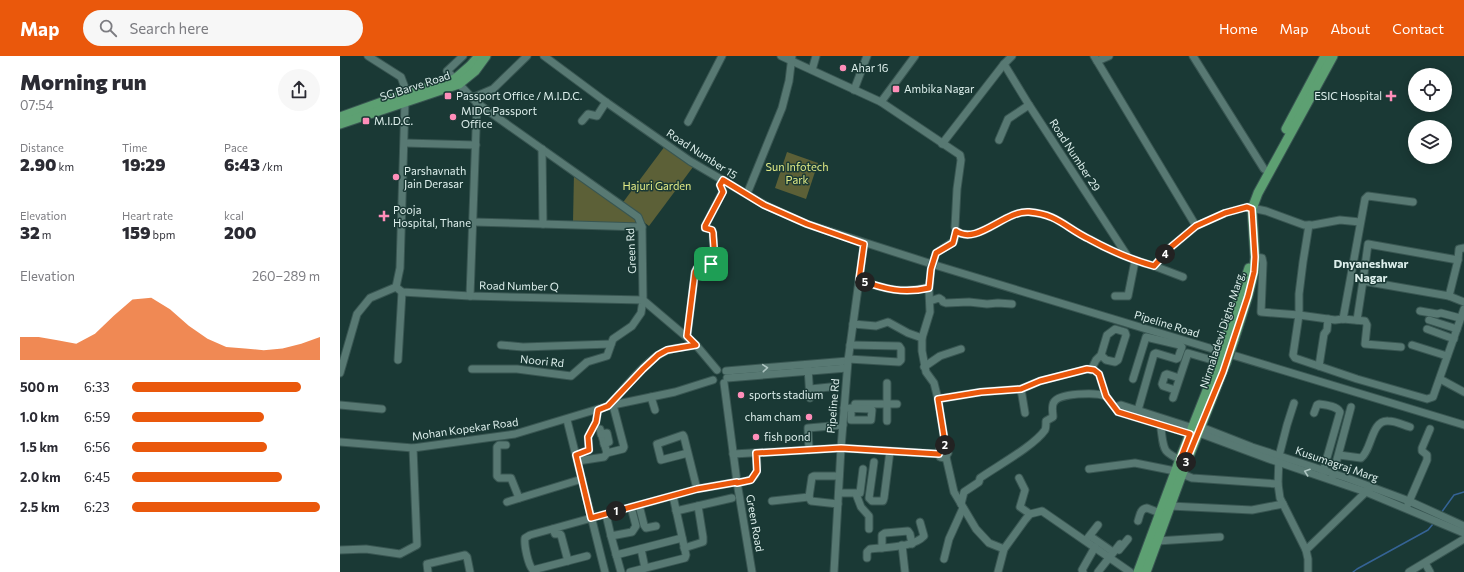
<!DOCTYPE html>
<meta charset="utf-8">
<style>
body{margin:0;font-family:Commissioner,sans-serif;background:#f7f7f7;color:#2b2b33;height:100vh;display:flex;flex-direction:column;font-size:15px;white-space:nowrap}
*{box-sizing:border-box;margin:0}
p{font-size:13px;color:#7c7c81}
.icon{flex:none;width:22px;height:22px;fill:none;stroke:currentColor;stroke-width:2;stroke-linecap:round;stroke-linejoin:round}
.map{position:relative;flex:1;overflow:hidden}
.panel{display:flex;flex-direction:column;background:#fff;width:340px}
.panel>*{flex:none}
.tools{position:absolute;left:1068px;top:12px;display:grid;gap:8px}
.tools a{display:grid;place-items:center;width:44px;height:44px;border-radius:50%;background:#fff;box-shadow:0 2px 10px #0003;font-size:20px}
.pin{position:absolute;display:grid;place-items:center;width:34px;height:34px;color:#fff;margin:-17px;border-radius:8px;box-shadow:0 2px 6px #0006}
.km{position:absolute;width:20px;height:20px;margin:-10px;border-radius:50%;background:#222;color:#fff;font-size:11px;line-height:20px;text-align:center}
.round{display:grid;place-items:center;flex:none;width:42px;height:42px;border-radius:21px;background:#f7f7f7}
.head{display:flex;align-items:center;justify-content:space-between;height:68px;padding:0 20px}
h1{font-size:22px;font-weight:800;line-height:30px}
.stats{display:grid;grid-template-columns:repeat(3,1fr);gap:6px;height:68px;padding:4px 20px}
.stats div{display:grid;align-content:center}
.stats b{font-size:17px;font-weight:800}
.stats small{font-size:11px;font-weight:400}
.stats p{font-size:11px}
.chart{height:112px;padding:8px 20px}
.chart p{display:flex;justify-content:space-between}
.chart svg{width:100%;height:72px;margin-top:4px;fill:#ea580c;opacity:.7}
ul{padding:0 20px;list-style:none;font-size:13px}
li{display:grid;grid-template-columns:64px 48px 1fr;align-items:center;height:30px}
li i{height:10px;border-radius:5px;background:#ea580c}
header{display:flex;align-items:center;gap:24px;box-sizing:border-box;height:56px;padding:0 20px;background:#ea580c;color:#fff}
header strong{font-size:19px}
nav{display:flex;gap:22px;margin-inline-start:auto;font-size:14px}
.search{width:280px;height:36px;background:#f7f7f7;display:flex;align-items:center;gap:10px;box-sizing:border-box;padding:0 14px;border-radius:22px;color:#7c7c81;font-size:15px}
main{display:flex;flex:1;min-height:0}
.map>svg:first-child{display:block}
.green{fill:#5c6037}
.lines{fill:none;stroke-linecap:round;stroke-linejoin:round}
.stream{stroke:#356395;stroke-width:1.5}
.minor-casing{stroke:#395652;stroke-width:9}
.major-casing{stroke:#395652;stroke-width:11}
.minor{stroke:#587973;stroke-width:7}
.major{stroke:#5da072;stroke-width:9}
.minor-bridge-casing{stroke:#395652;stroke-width:9;stroke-linecap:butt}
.major-bridge-casing{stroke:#395652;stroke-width:11;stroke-linecap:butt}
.minor-bridge{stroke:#587973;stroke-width:7}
.major-bridge{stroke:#5da072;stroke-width:9}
.oneway{stroke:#aec6c2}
.route-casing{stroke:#fff;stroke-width:8}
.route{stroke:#ea580c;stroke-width:5}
.poi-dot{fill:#ff8eb9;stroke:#1a3935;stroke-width:1.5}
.labels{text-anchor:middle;stroke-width:3;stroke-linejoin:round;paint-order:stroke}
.poi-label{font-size:11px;fill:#ddefec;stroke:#1a3935;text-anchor:start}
.street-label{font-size:11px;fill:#ddefec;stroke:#1a3935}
.park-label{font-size:11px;fill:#e2eb86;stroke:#1a3935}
.neighbourhood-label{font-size:12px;font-weight:bold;fill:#ddefec;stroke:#1a3935}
</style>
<header>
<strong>Map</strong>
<div class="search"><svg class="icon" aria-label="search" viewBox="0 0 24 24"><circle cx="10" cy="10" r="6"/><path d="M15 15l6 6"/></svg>Search here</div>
<nav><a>Home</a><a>Map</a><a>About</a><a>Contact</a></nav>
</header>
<main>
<section class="panel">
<div class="head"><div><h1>Morning run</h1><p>07:54</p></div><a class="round"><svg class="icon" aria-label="share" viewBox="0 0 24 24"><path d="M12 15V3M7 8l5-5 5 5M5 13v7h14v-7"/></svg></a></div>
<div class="stats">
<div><p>Distance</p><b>2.90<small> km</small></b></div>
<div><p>Time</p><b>19:29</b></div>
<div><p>Pace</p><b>6:43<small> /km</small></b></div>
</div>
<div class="stats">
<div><p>Elevation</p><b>32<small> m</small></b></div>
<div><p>Heart rate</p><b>159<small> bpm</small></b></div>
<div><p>kcal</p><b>200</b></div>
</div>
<div class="chart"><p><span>Elevation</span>260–289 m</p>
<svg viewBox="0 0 160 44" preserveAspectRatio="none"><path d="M0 44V30L10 30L20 32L30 34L40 28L50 17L60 7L70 6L80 13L90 23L100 31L110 36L120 37L130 38L140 37L150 34L160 30V44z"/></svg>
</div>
<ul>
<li><b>500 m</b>6:33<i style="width:90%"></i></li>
<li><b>1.0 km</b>6:59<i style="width:70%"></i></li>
<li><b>1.5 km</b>6:56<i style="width:72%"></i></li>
<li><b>2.0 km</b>6:45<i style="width:80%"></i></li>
<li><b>2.5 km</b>6:23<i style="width:100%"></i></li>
</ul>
</section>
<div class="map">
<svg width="1124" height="516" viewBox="0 0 1124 516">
<rect width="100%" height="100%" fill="#1a3935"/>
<g class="green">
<polygon points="325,90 353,111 309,170 281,149"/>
<polygon points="447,96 478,107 466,143 435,132"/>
<polygon points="234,117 297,163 299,169 233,166"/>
</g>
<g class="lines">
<g class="stream">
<polyline points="1101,457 1114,439 1124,436"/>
<polyline points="1013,516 1017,513 1088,474 1093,468"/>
</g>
<defs>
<g id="minor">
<polyline points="204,0 266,46 350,105 425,149 467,168 598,210 1124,369"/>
<path d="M 441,0 L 541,46 L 620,99 L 621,104 L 617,133 L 615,171 L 616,175 C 637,190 665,154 689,156 C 717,158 726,172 749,183 C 769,194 792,204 814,210 L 831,191 L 856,170 L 885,157 L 907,151 L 926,155 L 964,169 L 973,169 L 1000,164 L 1020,166"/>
<polyline points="754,0 856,170"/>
<polyline points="853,0 924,113"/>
<polyline points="757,5 769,0"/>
<polyline points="664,8 689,49 788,201"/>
<polyline points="472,14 476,0"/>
<polyline points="115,23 107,15 123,0"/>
<polyline points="119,28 137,47 298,161 302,171 303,244 356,289 377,314"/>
<polyline points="514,34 527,0"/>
<polyline points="132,42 153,33 187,0"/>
<polyline points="541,46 575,0"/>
<polyline points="242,65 248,58 257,60 266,46"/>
<polyline points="348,66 382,0"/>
<polyline points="659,84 668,63 689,49"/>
<polyline points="65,87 136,89"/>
<polyline points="602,88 664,8 672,0"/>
<polyline points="202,93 203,168"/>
<polyline points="409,133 442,52 449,25 452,0"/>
<polyline points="133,166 302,171"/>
<polyline points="969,169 963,206 959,238 959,259 953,299 955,302 1017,323 1087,343 1093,341 1124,253"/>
<polyline points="596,197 614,185 616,175"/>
<polyline points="915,201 922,202 923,207 921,256 959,259 995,264 1003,263 1025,265 1027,269 1025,288 1061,291"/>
<polyline points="1118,204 1119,193 1124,192"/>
<polyline points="814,210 843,221"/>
<polyline points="591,213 589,235 590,256 582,282 582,295 586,316 594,327 598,343"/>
<path d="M 519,224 C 544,233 563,238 589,231"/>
<polyline points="1023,225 1028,188 1118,204 1109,240"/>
<polyline points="56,231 62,236 130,240 303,244 301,257 292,270 273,283 267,300 247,306 231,320 177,313 132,313"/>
<polyline points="130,240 137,47"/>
<polyline points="775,240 788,240 795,205"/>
<polyline points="590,245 599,242 602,244 603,246 606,247 629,246 647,248 658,247 672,248"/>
<polyline points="1080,255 1097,258 1101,257 1120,262"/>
<polyline points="1003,263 1025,143 1028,140 1073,146"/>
<polyline points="1017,264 1023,225 1109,240 1124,246"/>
<polyline points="1089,264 1117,273"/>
<polyline points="513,268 536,270 548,266 568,277 582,282"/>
<polyline points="1087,273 1114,283"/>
<polyline points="347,281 355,216 357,212 366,212 369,210 374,198 373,177 372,174 365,172 365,170 383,135 380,129 383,124"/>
<polyline points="161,289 183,291 271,288"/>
<polyline points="1072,289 1107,300"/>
<polyline points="508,303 559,306 561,304 561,293 559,290 510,289"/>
<polyline points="58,304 62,236"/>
<polyline points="979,310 984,278 987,274 988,263"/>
<polyline points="584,311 600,300 621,293"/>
<polyline points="468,312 470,342"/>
<polyline points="751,314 756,304 761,299 767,279 775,273 785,276 786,279 778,304 775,306 766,304 761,299"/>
<polyline points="386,315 508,305"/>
<polyline points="0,317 17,258 30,242 56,231 60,212 65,45 67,37 61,21 28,0"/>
<polyline points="387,322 507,312"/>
<polyline points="793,323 806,281 840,289 842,291 838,302 836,303 816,297 814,298 796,361"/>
<polyline points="1100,323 1124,336"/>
<polyline points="384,327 397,426 412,516"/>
<polyline points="470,333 490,331"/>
<polyline points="681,333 685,357"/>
<polyline points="835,334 823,330 822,328 825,319 827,318 839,322"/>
<polyline points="311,341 315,354"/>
<polyline points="833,342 848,297 879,306"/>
<polyline points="954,347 947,369 939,400 938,428 940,442 966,494 968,503 968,516"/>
<polyline points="515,348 557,348"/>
<polyline points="0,349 42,353"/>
<path d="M 268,350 C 283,335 307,302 326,295 C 335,291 347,291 356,289"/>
<polyline points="504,352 530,353 532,354 531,364 511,364 511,352"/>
<path d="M 974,357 L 977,349 L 979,348 C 986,349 997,350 1000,356 L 982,419"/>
<polyline points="227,364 265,516"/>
<polyline points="547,365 547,327"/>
<polyline points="861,371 912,391 1007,422 1069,445 1124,470"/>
<polyline points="260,373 267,397 283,393 284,391 273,349"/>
<path d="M 821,373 C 824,394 822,396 843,405"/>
<polyline points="859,377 929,403 1026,436 1124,477"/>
<polyline points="261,378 267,377 269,386 264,388"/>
<polyline points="850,378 778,356 775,351 781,349 853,372"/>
<polyline points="0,386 73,392 175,378 268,350 335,336 373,324"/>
<polyline points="166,389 159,389 157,391 157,420 159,422 171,422 179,442"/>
<polyline points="606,393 603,392 599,394 599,398 600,401 605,402 608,397 606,393 598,343 641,336 681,333 700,325 747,313 754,314 759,318 766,340"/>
<polyline points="469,394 468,372 503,369"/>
<polyline points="348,397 321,404 317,388 340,380 343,379 344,381 357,433"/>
<polyline points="393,398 501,392 599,398"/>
<polyline points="236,399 249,394 248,381 256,366 258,354"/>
<path d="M 999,399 L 1021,402 C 1032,394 1031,364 1048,365 C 1056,365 1063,369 1070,371"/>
<polyline points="606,401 614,436 636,473 649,487 664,493"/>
<polyline points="238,405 264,401 267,397"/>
<polyline points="534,406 529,442 532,445 543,445 544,442 550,395"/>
<polyline points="749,413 795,407 835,415 852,422 938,428"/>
<polyline points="679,422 685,434 680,451 690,458"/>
<polyline points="992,422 1011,351"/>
<path d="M 397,427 C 419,424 418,417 416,397"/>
<polyline points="499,437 520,437 523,413"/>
<polyline points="516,438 521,451 529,460 529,473"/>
<polyline points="432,445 469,441"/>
<polyline points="167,446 242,423"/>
<polyline points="498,448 471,445 469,441 472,421 474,420 499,420"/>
<path d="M 621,448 L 624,436 L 639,426 L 640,422 C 657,410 694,390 705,374 C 706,372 706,369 706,365 L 713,361 C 713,357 711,350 714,346 C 719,337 756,336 765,340 C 769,342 771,349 775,351"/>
<polyline points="1068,448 1087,404 1087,399 1082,395 1082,392 1090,373"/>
<polyline points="299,449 304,469 306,472 316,470"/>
<polyline points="830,450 912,454 943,448"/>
<polyline points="336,455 392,442"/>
<polyline points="267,463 271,480 292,476 296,470 291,451"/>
<path d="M 798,465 C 800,459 800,453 807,452 L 825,459"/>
<polyline points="213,473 215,478 220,478 221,479 228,505"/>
<polyline points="271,480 281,516"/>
<polyline points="750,480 773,496"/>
<polyline points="747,483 758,469"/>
<polyline points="817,485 880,481"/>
<polyline points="562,489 565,516"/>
<polyline points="344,492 363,486 363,481 358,450"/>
<polyline points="542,492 542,479 545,477 568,475 570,478 572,488"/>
<polyline points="301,493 305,512"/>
<polyline points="0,494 26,493 60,498 77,489 73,392"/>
<polyline points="779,494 788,483"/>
<polyline points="966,494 1029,433"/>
<polyline points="276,499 342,482"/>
<path d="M 247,500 L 193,514 C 188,509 184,489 185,482 L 190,479 L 357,433 L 397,426"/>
<path d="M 527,502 L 527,496 L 530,493 C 545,491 573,492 584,480 L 580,466"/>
<polyline points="604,503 609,483 623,452"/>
<polyline points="1085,507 1090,516"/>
<polyline points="88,516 87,508 125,499 127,501 130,516"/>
<polyline points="290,516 345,502 346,499 333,440"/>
<polyline points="494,516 501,392 508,305 524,188"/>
<polyline points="658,516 664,493 685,464 690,458 702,455 790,516"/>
<polyline points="743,516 742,514 755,491"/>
<polyline points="758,516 780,488"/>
<polyline points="1069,516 1124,483"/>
</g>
<g id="major">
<polyline points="0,61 67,37 115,23 130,10 139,0"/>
<polyline points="0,68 119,28 135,15 146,0"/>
<polyline points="946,73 985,0"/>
<polyline points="886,282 909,212"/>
<polyline points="894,284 908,240 914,216 915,201 912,153 918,137 993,0"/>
<polyline points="798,516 840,403 879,304"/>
<polyline points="806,516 842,418 886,307"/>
</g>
</defs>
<use href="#minor" class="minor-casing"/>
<use href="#major" class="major-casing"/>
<use href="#minor" class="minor"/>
<use href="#major" class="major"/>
<defs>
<polyline id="minor-bridge" points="591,213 596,197"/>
<g id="major-bridge">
<polyline points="879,304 886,282"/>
<polyline points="886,307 894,284"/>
</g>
</defs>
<use href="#minor-bridge" class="minor-bridge-casing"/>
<use href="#major-bridge" class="major-bridge-casing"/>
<use href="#minor-bridge" class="minor-bridge"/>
<use href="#major-bridge" class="major-bridge"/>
</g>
<defs><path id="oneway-chevron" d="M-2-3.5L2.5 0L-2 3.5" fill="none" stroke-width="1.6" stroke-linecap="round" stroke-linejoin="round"/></defs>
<g class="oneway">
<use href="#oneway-chevron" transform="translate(425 312) rotate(-5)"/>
<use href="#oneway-chevron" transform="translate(967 416) rotate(-161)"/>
</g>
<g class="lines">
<defs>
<path id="route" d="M 383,124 L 424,149 L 467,168 L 524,188 L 519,224 C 545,233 563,238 589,232 L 591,213 L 596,197 L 613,187 L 616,175 C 637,190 665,154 689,156 C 717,158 726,172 749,183 C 769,194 792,204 814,210 L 831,191 L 856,170 L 885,157 L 907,151 L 912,153 L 915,201 L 914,216 L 908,240 L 883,316 L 846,406 L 840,404 L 850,378 L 778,356 L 766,340 L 759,318 L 754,314 L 747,313 L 700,325 L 681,333 L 641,336 L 598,343 L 606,393 L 601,393 L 599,398 L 501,392 L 416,397 L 417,415 L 411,424 L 397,427 L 397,426 L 357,433 L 251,462 L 236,399 L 249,394 L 248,381 L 256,366 L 258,354 L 268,350 L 303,313 L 318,299 L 327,294 L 356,289 L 347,280 L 355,216 L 357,212 C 361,212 367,212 370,209 C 377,202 373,186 373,177 L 372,174 L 365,172 L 365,170 L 383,136 L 380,129 Z"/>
</defs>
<use href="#route" class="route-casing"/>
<use href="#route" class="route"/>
</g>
<g class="poi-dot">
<circle cx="503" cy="12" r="4"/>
<rect x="552" y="29" width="8" height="8" rx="2"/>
<rect x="104" y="36" width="8" height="8" rx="2"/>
<path d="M1049 34h4v4h4v4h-4v4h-4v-4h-4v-4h4z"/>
<circle cx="113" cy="61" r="4"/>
<rect x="22" y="61" width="8" height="8" rx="2"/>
<circle cx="56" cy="121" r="4"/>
<path d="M42 154h4v4h4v4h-4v4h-4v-4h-4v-4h4z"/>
<circle cx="401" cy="339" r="4"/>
<circle cx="469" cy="361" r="4"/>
<circle cx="416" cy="381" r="4"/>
</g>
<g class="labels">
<g class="poi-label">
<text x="511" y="16">Ahar 16</text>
<text x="564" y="37">Ambika Nagar</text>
<text x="116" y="44">Passport Office / M.I.D.C.</text>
<text x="1042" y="44" text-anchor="end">ESIC Hospital</text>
<text x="121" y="59">MIDC Passport<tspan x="121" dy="13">Office</tspan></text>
<text x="34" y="69">M.I.D.C.</text>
<text x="64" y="119">Parshavnath<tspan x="64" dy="13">Jain Derasar</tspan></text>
<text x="53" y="158">Pooja<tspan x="53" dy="13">Hospital, Thane</tspan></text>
<text x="409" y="343">sports stadium</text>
<text x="461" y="365" text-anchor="end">cham cham</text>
<text x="424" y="385">fish pond</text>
</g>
<g class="street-label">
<text transform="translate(75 30) rotate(-18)" y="4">SG Barve Road</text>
<text transform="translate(362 98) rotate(33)" y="4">Road Number 15</text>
<text transform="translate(735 99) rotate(57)" y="4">Road Number 29</text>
<text transform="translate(291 195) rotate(-93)" y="4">Green Rd</text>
<text transform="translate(179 230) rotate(1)" y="4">Road Number Q</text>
<text transform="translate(827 268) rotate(17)" y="4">Pipeline Road</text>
<text transform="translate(882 274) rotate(-72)" y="4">Nirmaladevi Dighe Marg,</text>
<text transform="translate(202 305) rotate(6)" y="4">Noori Rd</text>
<text transform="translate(493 350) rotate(-85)" y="4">Pipeline Rd</text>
<text transform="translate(125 373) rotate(-8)" y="4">Mohan Kopekar Road</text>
<text transform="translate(997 408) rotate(19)" y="4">Kusumagraj Marg</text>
<text transform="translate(415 467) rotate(80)" y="4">Green Road</text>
</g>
<g class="park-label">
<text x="457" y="115">Sun Infotech<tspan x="457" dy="13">Park</tspan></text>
<text x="317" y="134">Hajuri Garden</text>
</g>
<g class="neighbourhood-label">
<text x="1031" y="212">Dnyaneshwar<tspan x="1031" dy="14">Nagar</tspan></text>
</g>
</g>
</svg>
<div class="tools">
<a><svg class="icon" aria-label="locate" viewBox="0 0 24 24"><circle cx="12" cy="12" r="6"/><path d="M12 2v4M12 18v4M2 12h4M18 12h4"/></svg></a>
<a><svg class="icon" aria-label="layers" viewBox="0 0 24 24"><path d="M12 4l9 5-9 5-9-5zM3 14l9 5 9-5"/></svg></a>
</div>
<div class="pin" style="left:371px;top:208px;background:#1e9e55"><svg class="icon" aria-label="arrive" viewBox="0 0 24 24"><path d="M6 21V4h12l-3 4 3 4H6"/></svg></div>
<b class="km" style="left:276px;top:455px">1</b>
<b class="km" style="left:605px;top:389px">2</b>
<b class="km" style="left:846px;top:406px">3</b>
<b class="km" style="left:825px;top:198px">4</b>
<b class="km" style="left:525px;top:226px">5</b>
</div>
</main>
